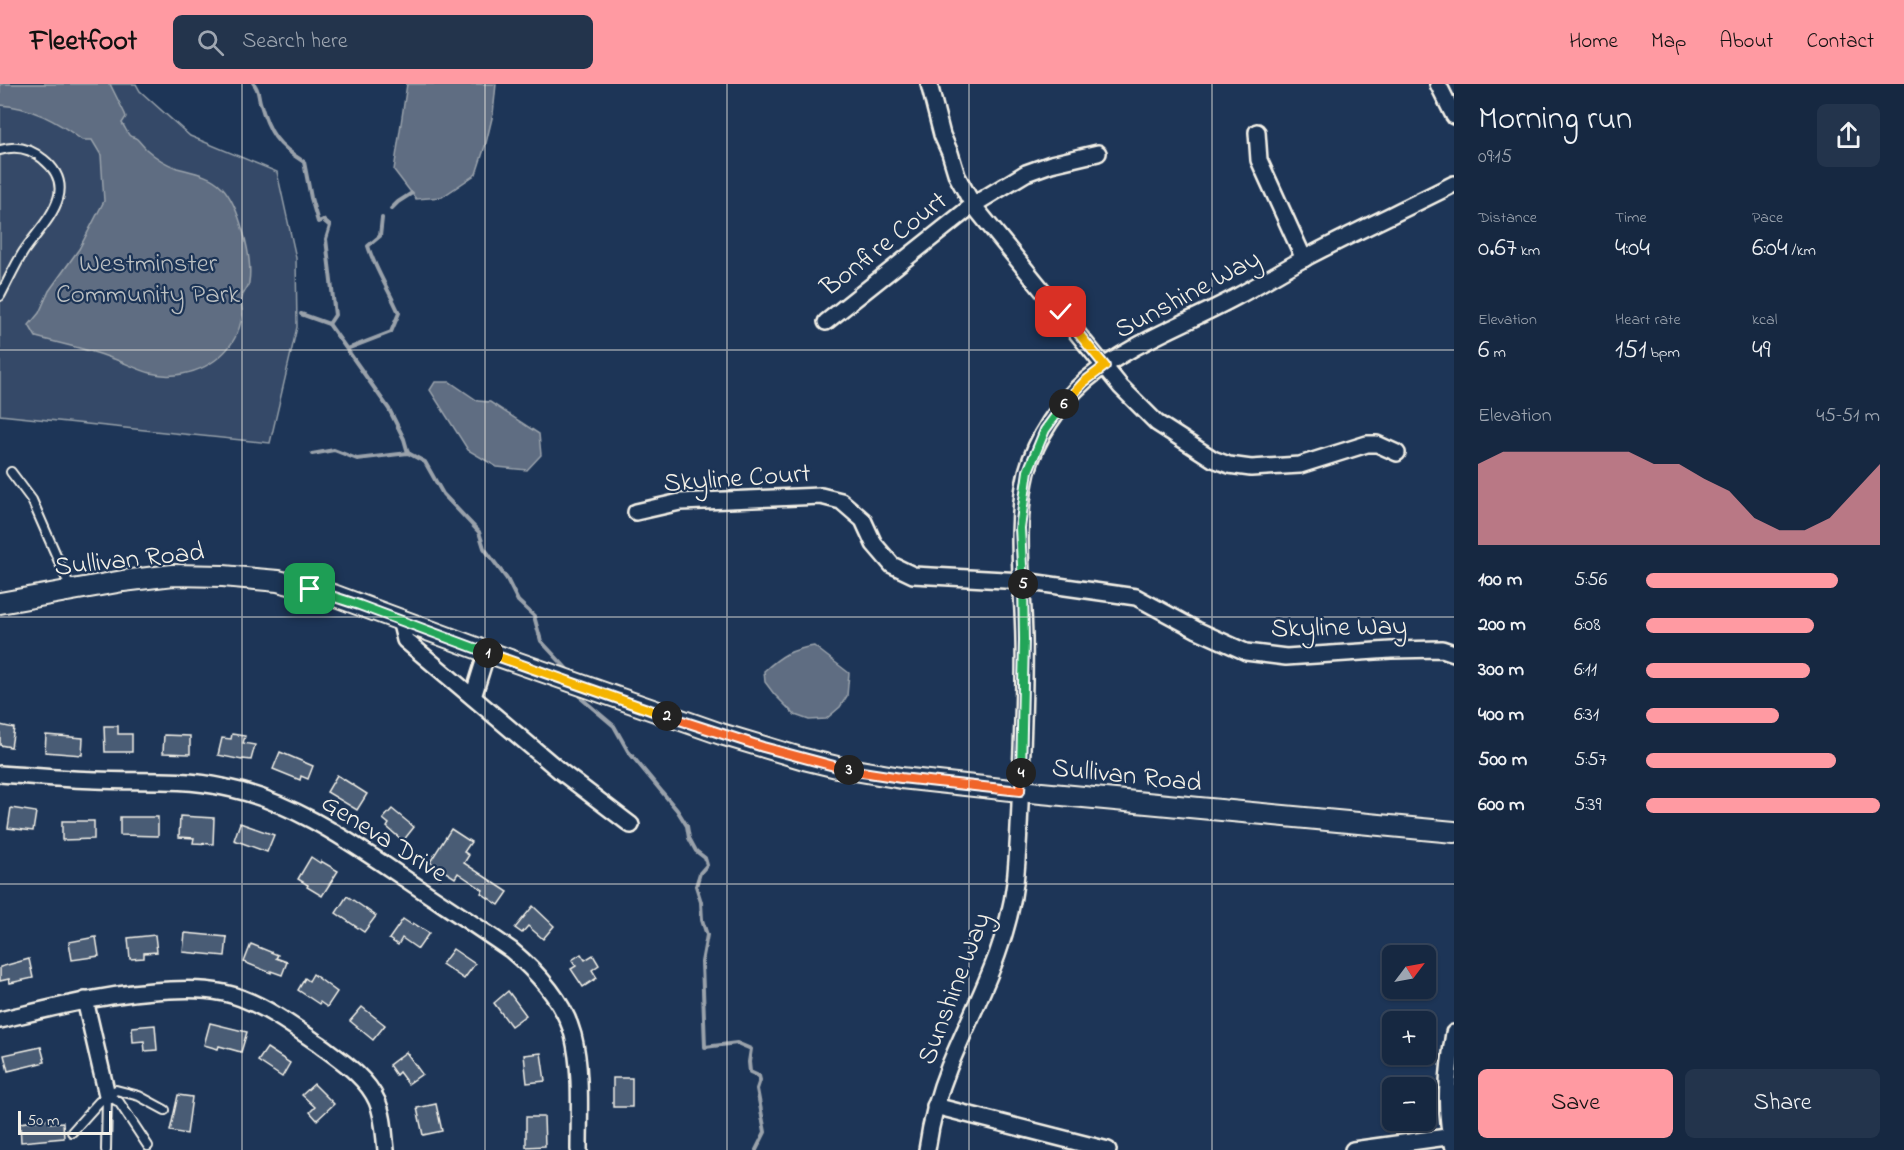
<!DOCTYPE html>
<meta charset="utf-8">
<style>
body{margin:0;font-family:"Indie Flower",sans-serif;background:#23344c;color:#f1f3f6;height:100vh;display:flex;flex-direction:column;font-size:22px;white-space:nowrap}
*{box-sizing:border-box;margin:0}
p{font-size:20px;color:#9ea6b1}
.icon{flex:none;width:33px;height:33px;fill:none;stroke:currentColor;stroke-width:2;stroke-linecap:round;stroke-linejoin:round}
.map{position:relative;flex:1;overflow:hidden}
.details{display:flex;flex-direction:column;background:#162841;width:450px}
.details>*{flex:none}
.needle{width:39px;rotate:58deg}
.fabs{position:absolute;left:1382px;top:861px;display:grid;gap:12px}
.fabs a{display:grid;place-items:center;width:54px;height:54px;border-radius:9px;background:#162841;box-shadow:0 2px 4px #0004,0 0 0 2px #35445a;font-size:30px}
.scale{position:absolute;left:18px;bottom:15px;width:94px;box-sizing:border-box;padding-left:6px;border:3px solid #f4f1e8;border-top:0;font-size:16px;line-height:21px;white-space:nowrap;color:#f4f1e8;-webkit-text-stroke:4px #1d3557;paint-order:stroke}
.pin{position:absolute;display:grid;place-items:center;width:51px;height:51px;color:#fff;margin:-26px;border-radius:12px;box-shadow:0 3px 9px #0006}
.km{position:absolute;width:30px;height:30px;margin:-15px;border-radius:50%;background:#222;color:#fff;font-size:16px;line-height:30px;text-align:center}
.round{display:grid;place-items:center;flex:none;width:63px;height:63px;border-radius:9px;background:#23344c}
.head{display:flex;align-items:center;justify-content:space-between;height:102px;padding:0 24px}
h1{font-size:33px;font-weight:600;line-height:45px}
.figures{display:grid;grid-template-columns:repeat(3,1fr);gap:9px;height:102px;padding:6px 24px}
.figures div{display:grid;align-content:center}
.figures b{font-size:26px;font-weight:600}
.figures small{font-size:16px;font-weight:400}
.figures p{font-size:16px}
.chart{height:168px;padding:12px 24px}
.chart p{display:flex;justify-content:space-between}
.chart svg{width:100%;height:108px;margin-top:6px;fill:#ff9aa2;opacity:.7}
.action{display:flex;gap:12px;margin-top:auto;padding:12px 24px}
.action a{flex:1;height:69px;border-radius:9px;background:#ff9aa2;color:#111;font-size:24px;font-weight:600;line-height:69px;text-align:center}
.action a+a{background:#23344c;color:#f1f3f6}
ul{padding:0 24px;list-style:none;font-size:20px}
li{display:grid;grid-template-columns:96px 72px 1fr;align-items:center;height:45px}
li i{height:15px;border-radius:8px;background:#ff9aa2}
header{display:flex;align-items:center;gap:36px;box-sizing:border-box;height:84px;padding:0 30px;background:#ff9aa2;color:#111}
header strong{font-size:28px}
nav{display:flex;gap:33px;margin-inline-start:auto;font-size:21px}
.search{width:420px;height:54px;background:#23344c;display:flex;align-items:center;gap:15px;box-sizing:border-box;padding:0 21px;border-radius:9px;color:#9ea6b1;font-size:22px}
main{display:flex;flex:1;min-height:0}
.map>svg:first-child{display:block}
.green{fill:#354a67;stroke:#949ea8;stroke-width:1.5}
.water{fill:#5e6d82;stroke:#9aa2ab;stroke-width:1.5}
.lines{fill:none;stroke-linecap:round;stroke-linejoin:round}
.stream{stroke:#9aa2ab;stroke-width:4}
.building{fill:#485b74;stroke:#f4f1e8;stroke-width:1.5}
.service-casing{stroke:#f4f1e8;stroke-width:12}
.minor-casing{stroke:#f4f1e8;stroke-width:20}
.tertiary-casing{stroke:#f4f1e8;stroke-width:24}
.service{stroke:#1d3557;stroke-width:8}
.minor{stroke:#1d3557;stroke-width:15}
.tertiary{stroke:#1d3557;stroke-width:20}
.split-1-casing{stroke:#fff;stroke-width:12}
.split-2-casing{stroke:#fff;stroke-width:12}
.split-3-casing{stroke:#fff;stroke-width:12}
.split-4-casing{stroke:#fff;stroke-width:12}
.split-5-casing{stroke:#fff;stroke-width:12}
.split-6-casing{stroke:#fff;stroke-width:12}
.split-7-casing{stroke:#fff;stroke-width:12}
.split-1{stroke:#22a559;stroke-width:8}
.split-2{stroke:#f5b400;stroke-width:8}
.split-3{stroke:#f0652b;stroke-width:8}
.split-4{stroke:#f0652b;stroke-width:8}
.split-5{stroke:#22a559;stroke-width:8}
.split-6{stroke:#22a559;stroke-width:8}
.split-7{stroke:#f5b400;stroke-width:8}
.grid{fill:none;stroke:#f4f1e8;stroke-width:1.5;stroke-opacity:0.55}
.labels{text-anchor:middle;stroke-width:4.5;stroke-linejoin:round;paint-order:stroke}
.street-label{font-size:27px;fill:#f4f1e8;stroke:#1d3557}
.park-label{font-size:27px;fill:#bbbfc1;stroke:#1d3557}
</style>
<header>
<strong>Fleetfoot</strong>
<div class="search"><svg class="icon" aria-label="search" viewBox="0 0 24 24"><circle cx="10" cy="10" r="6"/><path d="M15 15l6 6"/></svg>Search here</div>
<nav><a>Home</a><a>Map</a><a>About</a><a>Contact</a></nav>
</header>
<main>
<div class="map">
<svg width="1454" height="1066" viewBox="0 0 1454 1066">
<rect width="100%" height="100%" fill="#1d3557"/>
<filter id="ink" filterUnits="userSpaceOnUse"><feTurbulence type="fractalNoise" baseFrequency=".0167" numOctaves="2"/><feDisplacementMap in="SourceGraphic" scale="12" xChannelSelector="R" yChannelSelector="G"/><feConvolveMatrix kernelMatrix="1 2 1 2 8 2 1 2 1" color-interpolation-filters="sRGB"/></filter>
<g filter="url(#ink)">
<polygon class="green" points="0,0 136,0 140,7 190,52 277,88 296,174 297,243 270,359 0,331"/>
<g class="water">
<path d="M 0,0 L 110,0 L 125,30 L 126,33 L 122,39 C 124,42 127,48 129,51 C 132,54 133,52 137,55 C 140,58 143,62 146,65 C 155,73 166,80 177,84 C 192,88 211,91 222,103 C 239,121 253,174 249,198 C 249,204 243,207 242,214 C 240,220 243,226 242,232 C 237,266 209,287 176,291 C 150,294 135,282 111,274 C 87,265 61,260 36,253 L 29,241 L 39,229 L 49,207 L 79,165 L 104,117 L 101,71 L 92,56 L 82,56 C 57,37 31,23 0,21 Z"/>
<polygon points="407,0 496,0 493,30 486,59 476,90 442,113 416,115 394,86"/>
<polygon points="435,298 450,298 478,317 490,318 539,350 541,371 527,386 497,383 468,366 430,306"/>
<path d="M 814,562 L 849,589 L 847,612 L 840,623 L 826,635 L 809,636 L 795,631 L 774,610 L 765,598 L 764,587 C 782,571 790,566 814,562 Z"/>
</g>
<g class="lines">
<g class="stream">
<path d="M 254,0 C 259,6 258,11 260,18 C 269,49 277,61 304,78 L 311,114 L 318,138 L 323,136 L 330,142 L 326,155 L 335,231 L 329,240"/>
<polyline points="391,125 398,118 412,109"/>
<polyline points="301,230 329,240 389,325 404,355 408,369"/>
<path d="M 347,265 L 391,248 L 399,229 C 389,206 375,185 368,162 L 380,152 L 382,134"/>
<polyline points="312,370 334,366 357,375 408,369 425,378 443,410 479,448 484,464 507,495 518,517 534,532 541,557 567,585"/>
<polyline points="579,609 582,615 614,642 628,667 677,726 687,742 689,754 696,767 705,774 707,781 700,789 696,802 701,818 702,836 707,851 702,878 705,963 737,959 751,965 749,978 750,988 759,992 760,996 757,1005 765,1048 756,1066"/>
</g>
</g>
<g class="building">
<polygon points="0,641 14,644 11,663 0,661"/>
<polygon points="104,642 118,642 118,650 132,650 132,668 105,668"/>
<polygon points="232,650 245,652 243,659 255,661 251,676 243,675 242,676 218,671 222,654 231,655"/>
<polygon points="46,651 83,654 82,671 45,668"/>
<polygon points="164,651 190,652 190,670 163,669"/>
<polygon points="280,668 313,682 308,695 301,692 300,696 273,685"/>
<polygon points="337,691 367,710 357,726 327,708"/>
<polygon points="11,724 36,728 33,747 8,744"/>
<polygon points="392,725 414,743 403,757 387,743 389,740 383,735"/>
<polygon points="180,732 214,734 213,760 193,759 194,754 179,753"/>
<polygon points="120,733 158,733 158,752 120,751"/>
<polygon points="62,737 94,737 94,755 62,756"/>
<polygon points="240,739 274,751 267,768 234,756"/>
<polygon points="451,745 471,758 464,768 469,771 464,779 508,808 499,821 481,809 483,806 458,789 455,794 430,778"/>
<polygon points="311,773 320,779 321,777 338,787 322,812 307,803 308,801 298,795"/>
<polygon points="347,812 376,832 364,848 336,829"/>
<polygon points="533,822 554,842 543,855 528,842 522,849 515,844"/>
<polygon points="403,835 412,841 413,839 429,849 418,865 402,854 398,861 389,855"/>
<polygon points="185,849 227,853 225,872 183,868"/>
<polygon points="155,851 157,868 144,869 144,874 130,875 128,854"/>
<polygon points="96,853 99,872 72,876 69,858"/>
<polygon points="251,860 278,871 276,874 287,878 282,891 271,887 271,889 244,878"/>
<polygon points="453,865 475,880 464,895 442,880"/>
<polygon points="581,870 585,876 593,871 599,881 592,886 597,894 583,903 571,885 576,882 572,876"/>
<polygon points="29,875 33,894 10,899 9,895 0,897 0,883"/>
<polygon points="313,890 337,908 327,923 320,918 319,920 298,906 305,894 309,897"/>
<polygon points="508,907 526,931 511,942 494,919"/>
<polygon points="362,923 385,941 373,956 350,937"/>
<polygon points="210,939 247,948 241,968 219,962 218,965 204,961"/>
<polygon points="155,941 157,966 145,967 144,957 133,958 132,943"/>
<polygon points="41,963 45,978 8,987 4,971"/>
<polygon points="267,964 290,979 282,993 258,977"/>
<polygon points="406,968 422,990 408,1000 399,988 396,991 389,981"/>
<polygon points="541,969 545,997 527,999 524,971"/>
<rect x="613" y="994" width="19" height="29"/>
<polygon points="314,1000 334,1020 317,1036 310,1028 315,1023 302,1011"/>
<polygon points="178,1011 192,1013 187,1050 170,1047"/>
<polygon points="436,1020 442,1047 423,1051 417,1024"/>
<polygon points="526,1033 544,1033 545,1062 526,1063"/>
<polygon points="49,1035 50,1039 63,1038 64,1054 21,1058 20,1039"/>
</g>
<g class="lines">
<defs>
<g id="service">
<path d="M 0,66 C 16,61 30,64 43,75 C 82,106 43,139 24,167 C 15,181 8,197 0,212"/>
<polyline points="11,388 32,416 71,505"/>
<polyline points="72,1048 99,1018 116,1006 139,1012 165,1026"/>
<polyline points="106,1066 107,1011 119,1018 148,1062"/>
</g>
<g id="minor">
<polyline points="929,0 942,51 950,69 957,92 973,121 1121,303 1157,339 1213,375 1229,381 1251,384 1300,381 1367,360 1377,360 1397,369"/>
<polyline points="1438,0 1454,32"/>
<polyline points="1257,48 1259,76 1304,175"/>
<polyline points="826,238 973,121 1026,89 1051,80 1098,69"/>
<polyline points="636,428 680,418 821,412 841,417 863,436 874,460 892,481 913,491 1023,497 1136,513 1197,546 1246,568 1286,573 1391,566 1442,565 1454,569"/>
<polyline points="400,536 405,556 560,687 631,741"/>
<polyline points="473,613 487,568"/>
<path d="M 0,690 C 32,692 64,695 96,696 C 138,698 181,694 223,703 C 290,716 346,755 401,792 C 438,817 475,841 511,866 C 537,888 564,917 573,951 C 582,986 579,1030 579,1066"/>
<polyline points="85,916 107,1011"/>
<path d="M 0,936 C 56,923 112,908 170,906 C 194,905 218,905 241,914 C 270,925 294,943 319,960 C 340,976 366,992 377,1017 C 384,1032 384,1050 386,1066"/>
<path d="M 1454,949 C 1448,985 1443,1028 1454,1064"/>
<polyline points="935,1022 1108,1066"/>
<path d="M 927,1066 C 931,1038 938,1010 949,983 C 974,922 1007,866 1015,799 C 1019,762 1020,726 1021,689 C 1023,644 1025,599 1024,554 C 1023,499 1014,442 1027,388 C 1036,354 1059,320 1086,296 C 1130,259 1186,240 1236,213 C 1259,201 1282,186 1305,174 C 1354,148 1405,125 1454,100"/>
<polyline points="1353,1066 1454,1052"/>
</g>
<polyline id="tertiary" points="0,519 123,497 173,491 223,492 278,497 333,511 487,568 721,650 804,675 837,683 901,694 1020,707 1454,748"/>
</defs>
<use href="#service" class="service-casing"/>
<use href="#minor" class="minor-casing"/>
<use href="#tertiary" class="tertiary-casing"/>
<use href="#service" class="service"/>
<use href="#minor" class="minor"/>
<use href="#tertiary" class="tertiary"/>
</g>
</g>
<g class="lines" filter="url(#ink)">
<defs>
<polyline id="split-1" points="310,505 359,521 488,569"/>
<polyline id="split-2" points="488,569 667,632"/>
<polyline id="split-3" points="667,632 763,663 849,686"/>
<polyline id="split-4" points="849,686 901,694 1020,707 1021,689"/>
<polyline id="split-5" points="1021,689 1024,556 1023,500"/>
<polyline id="split-6" points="1023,500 1020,444 1028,387 1045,346 1064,320"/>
<polyline id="split-7" points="1061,228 1105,282 1084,298 1064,320"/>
</defs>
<use href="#split-1" class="split-1-casing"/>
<use href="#split-2" class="split-2-casing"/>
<use href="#split-3" class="split-3-casing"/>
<use href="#split-4" class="split-4-casing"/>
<use href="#split-5" class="split-5-casing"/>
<use href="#split-6" class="split-6-casing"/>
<use href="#split-7" class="split-7-casing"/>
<use href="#split-1" class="split-1"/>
<use href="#split-2" class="split-2"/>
<use href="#split-3" class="split-3"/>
<use href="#split-4" class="split-4"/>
<use href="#split-5" class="split-5"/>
<use href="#split-6" class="split-6"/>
<use href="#split-7" class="split-7"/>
</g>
<path class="grid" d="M 242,0 L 242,1066M 485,0 L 485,1066M 727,0 L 727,1066M 969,0 L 969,1066M 1212,0 L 1212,1066M 0,266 L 1454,266M 0,533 L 1454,533M 0,800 L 1454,800"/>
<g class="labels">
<g class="street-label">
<text transform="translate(883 159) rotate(-38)" y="9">Bonfire Court</text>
<text transform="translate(1187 209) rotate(-28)" y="9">Sunshine Way</text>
<text transform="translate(737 393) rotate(-4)" y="9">Skyline Court</text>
<text transform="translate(129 474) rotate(-6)" y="9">Sullivan Road</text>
<text transform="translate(1339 542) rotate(-1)" y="9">Skyline Way</text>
<text transform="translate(1127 690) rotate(6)" y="9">Sullivan Road</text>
<text transform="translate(385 753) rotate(32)" y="9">Geneva Drive</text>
<text transform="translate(953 904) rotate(-69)" y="9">Sunshine Way</text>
</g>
<g class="park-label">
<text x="148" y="187">Westminster<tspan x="148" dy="31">Community Park</tspan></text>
</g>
</g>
</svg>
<div class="fabs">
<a><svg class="needle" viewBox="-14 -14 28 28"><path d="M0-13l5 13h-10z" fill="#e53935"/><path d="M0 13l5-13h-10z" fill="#9ea6b1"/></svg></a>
<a>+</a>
<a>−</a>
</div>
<div class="scale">50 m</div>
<div class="pin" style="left:310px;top:505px;background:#1e9e55"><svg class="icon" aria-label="arrive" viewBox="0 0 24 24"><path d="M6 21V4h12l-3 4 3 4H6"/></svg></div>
<div class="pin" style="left:1061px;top:228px;background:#d93025"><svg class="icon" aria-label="check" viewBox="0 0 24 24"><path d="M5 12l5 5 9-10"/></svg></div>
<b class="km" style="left:488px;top:569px">1</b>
<b class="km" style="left:667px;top:632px">2</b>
<b class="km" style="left:849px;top:686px">3</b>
<b class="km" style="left:1021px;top:689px">4</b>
<b class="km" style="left:1023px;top:500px">5</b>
<b class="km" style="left:1064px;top:320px">6</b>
</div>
<section class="details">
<div class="head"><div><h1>Morning run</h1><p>09:15</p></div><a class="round"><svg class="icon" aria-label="share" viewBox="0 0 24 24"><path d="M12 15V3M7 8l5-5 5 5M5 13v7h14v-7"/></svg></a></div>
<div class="figures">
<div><p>Distance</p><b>0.67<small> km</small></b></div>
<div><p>Time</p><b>4:04</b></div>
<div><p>Pace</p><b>6:04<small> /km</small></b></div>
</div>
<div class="figures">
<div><p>Elevation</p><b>6<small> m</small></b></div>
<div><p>Heart rate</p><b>151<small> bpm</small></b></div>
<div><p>kcal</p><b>49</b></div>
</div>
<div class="chart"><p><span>Elevation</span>45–51 m</p>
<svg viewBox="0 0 160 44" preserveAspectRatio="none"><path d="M0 44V11L10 6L20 6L30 6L40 6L50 6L60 6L70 11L80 11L90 17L100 22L110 33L120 38L130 38L140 33L150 22L160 11V44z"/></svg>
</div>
<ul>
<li><b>100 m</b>5:56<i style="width:82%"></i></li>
<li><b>200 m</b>6:08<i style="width:72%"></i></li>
<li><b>300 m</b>6:11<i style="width:70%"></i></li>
<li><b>400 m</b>6:31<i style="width:57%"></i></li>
<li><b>500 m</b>5:57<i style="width:81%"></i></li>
<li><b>600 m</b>5:39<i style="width:100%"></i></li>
</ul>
<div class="action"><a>Save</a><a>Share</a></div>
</section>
</main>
